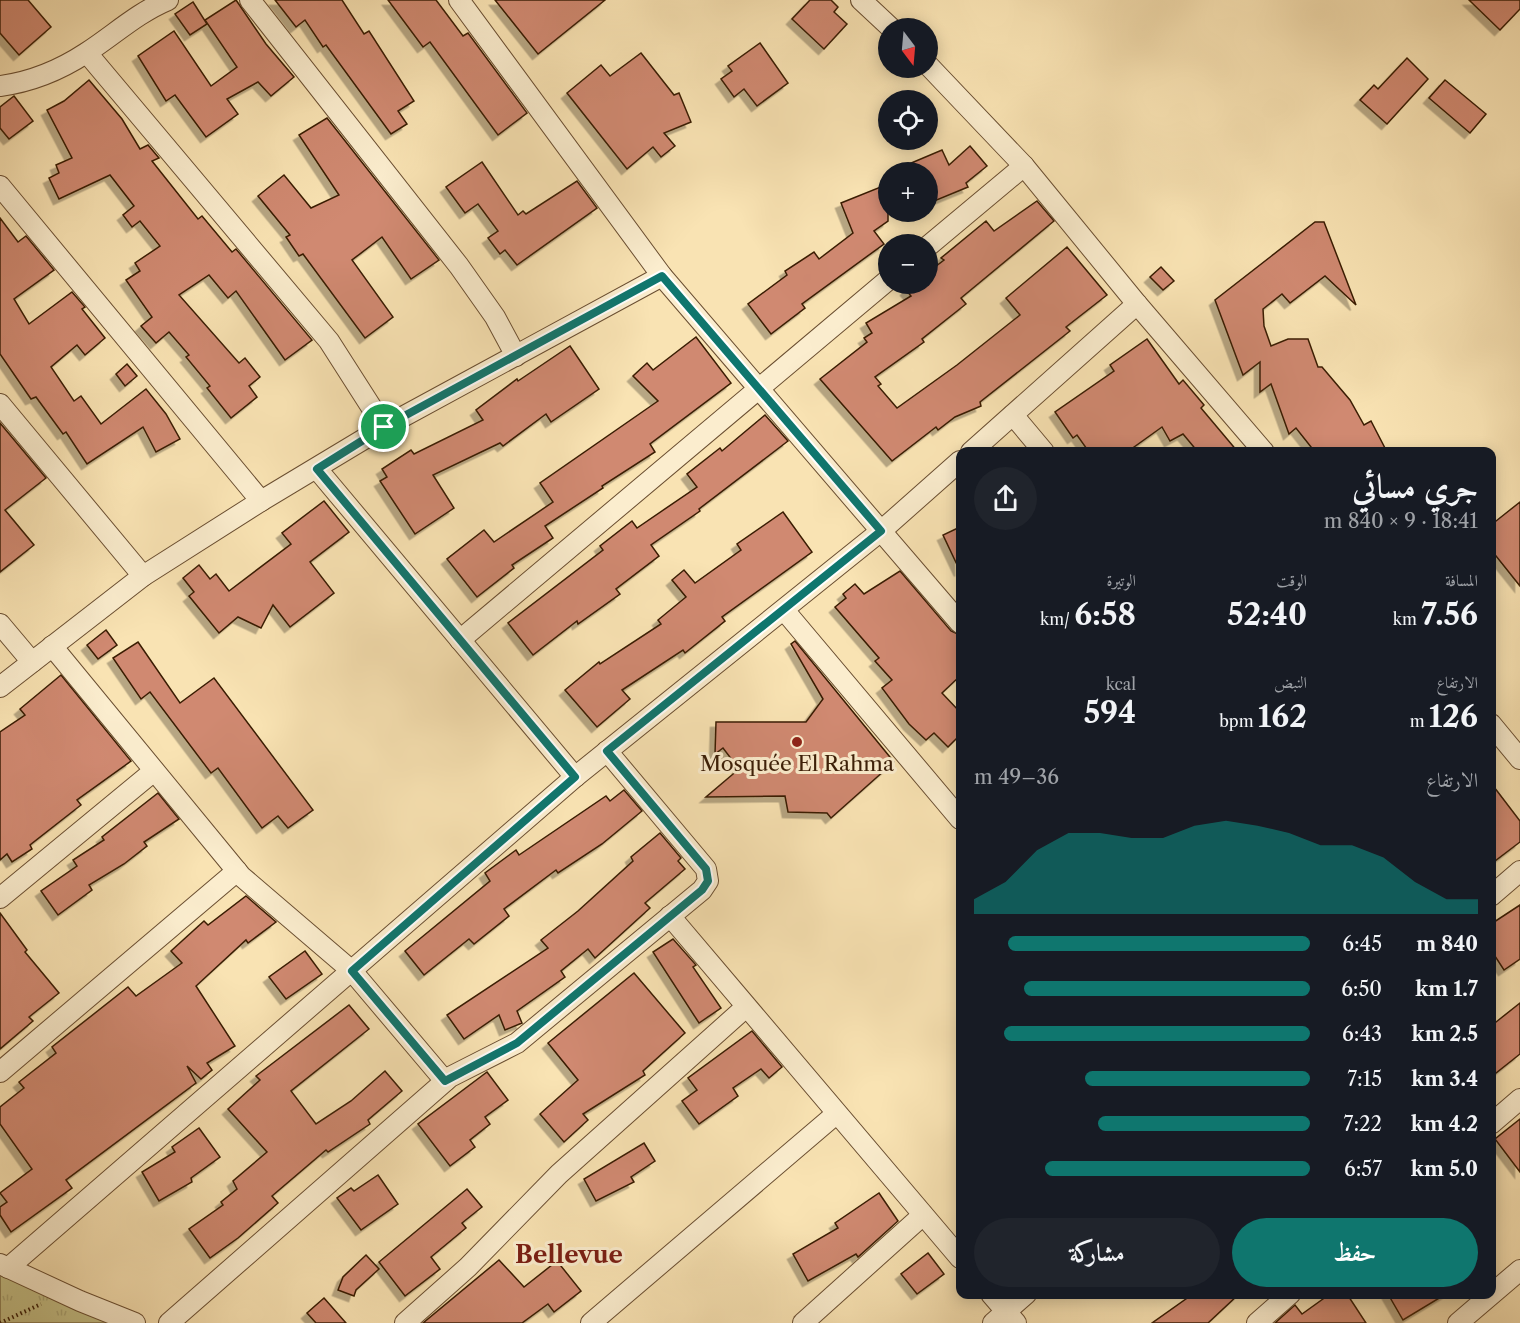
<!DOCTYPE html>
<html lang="ar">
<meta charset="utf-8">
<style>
body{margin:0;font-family:"Libre Caslon Text",Amiri,serif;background:#20242c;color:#f1f3f6;direction:rtl;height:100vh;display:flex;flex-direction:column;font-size:22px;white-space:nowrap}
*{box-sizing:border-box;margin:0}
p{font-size:20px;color:#9ea1a6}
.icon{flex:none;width:33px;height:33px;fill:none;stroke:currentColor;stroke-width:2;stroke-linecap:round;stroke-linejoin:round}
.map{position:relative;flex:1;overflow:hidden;direction:ltr}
.sheet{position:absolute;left:956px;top:447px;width:540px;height:852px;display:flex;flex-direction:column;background:#171b24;border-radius:12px;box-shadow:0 3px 15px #0003;direction:rtl}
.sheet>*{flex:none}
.needle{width:39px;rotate:164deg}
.fabs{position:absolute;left:878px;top:18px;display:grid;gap:12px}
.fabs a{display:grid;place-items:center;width:60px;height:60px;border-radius:50%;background:#171b24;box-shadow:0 3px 15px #0003;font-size:30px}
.pin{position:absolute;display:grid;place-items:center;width:51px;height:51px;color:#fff;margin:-26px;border:3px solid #fff;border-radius:50%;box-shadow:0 2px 6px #0007}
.round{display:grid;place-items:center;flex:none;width:63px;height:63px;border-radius:32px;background:#20242c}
.headline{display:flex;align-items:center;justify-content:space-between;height:102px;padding:0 18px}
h1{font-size:33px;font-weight:700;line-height:45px}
.figures{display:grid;grid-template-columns:repeat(3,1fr);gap:9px;height:102px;padding:6px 18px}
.figures div{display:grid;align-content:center}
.figures b{font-size:30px;font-weight:700}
.figures small{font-size:16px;font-weight:400}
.figures p{font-size:16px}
.chart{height:168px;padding:12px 18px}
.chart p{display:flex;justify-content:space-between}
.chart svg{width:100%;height:108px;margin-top:6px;fill:#0f766e;opacity:.7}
.primary-button{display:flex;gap:12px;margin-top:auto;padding:12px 18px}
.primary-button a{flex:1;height:69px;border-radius:36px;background:#0f766e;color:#fff;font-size:24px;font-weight:700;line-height:69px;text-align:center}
.primary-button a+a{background:#20242c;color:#f1f3f6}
ul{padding:0 18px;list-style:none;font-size:20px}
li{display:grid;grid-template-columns:96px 72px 1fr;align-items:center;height:45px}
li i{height:15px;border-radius:8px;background:#0f766e}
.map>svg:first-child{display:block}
.grass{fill:url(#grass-tufts);stroke:#806f47;stroke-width:1.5}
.building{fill:#d08971;stroke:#3a1d06;stroke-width:1.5;filter:url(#shadow)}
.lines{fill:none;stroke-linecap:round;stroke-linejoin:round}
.minor-casing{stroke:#6a4e31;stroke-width:22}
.path{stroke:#3a1d06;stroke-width:4;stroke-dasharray:1.5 3;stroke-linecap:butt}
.minor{stroke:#fbedce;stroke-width:20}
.route-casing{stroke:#fff;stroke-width:12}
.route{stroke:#0f766e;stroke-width:8}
.poi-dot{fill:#8f2418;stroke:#fbedce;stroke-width:2}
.labels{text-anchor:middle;stroke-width:6;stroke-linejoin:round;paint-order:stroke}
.poi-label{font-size:21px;fill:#3a1d06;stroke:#fbedce}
.quarter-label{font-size:24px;font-weight:bold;fill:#7a1f14;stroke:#fbedce}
</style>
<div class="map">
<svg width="1520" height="1323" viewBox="0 0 1520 1323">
<defs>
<pattern id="grass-tufts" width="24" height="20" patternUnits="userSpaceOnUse" patternTransform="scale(1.5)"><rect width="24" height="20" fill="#c5c188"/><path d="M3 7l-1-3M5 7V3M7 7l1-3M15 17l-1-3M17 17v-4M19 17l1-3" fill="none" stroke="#aaa574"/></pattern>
<filter id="shadow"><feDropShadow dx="-5.5" dy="5.5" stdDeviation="0" flood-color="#0004"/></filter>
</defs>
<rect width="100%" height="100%" fill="#f9e3b3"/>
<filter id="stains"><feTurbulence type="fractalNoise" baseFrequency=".00333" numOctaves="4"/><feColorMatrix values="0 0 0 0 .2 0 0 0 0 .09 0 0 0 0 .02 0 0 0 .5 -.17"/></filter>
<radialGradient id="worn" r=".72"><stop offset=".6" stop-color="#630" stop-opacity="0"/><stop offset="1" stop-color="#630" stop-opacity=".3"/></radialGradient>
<polygon class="grass" points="0,1264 135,1323 0,1323"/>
<g class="building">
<polygon points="0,0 28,0 51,27 19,55 0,33"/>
<polygon points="236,0 266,44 294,77 271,96 258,82 227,99 238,114 206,137 175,95 166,101 138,56 174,31 211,86 237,67 205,20"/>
<polygon points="275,0 342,0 364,34 369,31 414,101 398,111 407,124 391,134 326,45 323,47 305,20 296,27"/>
<polygon points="388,0 436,0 463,36 468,33 527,113 498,135 430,42 423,47"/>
<polygon points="495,0 605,0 538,54"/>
<polygon points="810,0 831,0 838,7 834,12 847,24 824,49 792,19"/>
<polygon points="1469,0 1520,0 1520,9 1500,30"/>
<polygon points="193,2 207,24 190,35 175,14"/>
<polygon points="760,43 788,83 757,106 744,89 734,97 721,79 732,71 728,66"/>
<polygon points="641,53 674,95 679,93 691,122 664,133 675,146 661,157 653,147 627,169 567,93 601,65 610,76"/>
<polygon points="1407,58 1428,79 1387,124 1360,100 1374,85 1378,89"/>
<polygon points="89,80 122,119 140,149 148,145 159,158 152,161 198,219 202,216 232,252 236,249 312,340 285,360 236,291 228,298 209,275 179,295 239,363 245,358 260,377 249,386 257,397 231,418 207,388 210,386 186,357 189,355 169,332 156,343 141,326 152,317 126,280 140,271 135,263 160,246 140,221 132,227 123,215 134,206 110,175 59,199 49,178 59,173 56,165 72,158 47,110 64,101"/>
<polygon points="1445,80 1486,114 1470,133 1429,98"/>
<polygon points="14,96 33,121 9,139 0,128 0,107"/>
<polygon points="327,118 439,260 411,279 382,237 352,260 393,317 365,338 303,254 299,256 286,237 290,235 258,196 284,175 311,208 339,195 299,135"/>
<polygon points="970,146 987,166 966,183 968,187 927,204 927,172 890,172 942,150 949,165"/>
<polygon points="482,162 518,215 523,211 526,214 577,181 597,208 517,265 505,250 500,254 488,238 498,231 478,204 465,213 446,187"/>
<polygon points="888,184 888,221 874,231 884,244 802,304 805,308 771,334 748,304 787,275 785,271 814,252 819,259 853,233 841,203"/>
<polygon points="1037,201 1054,221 961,298 966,304 922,339 924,342 875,377 881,384 878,386 897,408 957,365 1020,315 1006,298 1067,247 1107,295 1066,327 1070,331 980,402 981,406 955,417 938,430 936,427 892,461 820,379 867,342 864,338 872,333 866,323 911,296 906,290 913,284 927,284 927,273 944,260 941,258 986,221 994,231"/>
<polygon points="0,218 18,242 26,236 54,270 14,299 29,324 72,292 85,307 82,309 105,338 85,355 77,345 51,367 74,401 81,396 101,424 146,389 166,414 180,439 156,452 143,427 87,464 66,432 63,434 36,397 31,399 0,354"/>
<polygon points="1315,222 1324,222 1356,305 1325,276 1290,303 1282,294 1263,309 1264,326 1271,346 1288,339 1308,339 1318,367 1322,367 1350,400 1364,425 1371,421 1387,452 1315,452 1296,428 1289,434 1271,384 1260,392 1260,362 1243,375 1215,300"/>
<polygon points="1161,267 1174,281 1163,290 1150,277"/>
<polygon points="696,337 731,383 650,444 655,452 602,486 603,488 545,526 553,538 512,565 514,568 477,597 447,559 484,530 494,542 553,502 540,483 658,401 633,376 647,363 653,370"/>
<polygon points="1147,339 1179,384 1183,380 1204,405 1201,408 1238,452 1198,452 1183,434 1170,441 1162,427 1127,452 1089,452 1077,435 1073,438 1055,412 1114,371 1110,365"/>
<polygon points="570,346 599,389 551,422 546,414 503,446 500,443 433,475 454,508 415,534 380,481 387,477 382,469 411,450 414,454 483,420 476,410 517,379 518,381"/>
<polygon points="127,364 137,376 125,386 116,374"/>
<polygon points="765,415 788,441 699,509 700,511 651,545 659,556 616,589 620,594 578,624 577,621 533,655 508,623 603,550 600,546 632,521 637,528 697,487 687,474 720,448 722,451"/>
<polygon points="0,423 46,478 5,510 34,545 0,572"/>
<polygon points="324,501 349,532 310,562 334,593 290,627 273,605 261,628 238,617 219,633 189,596 194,592 183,578 199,565 210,579 216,574 229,591 291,544 282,533"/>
<polygon points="1520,502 1520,586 1492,551 1491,546 1491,525"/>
<polygon points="783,512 812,552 722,617 725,621 685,653 683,650 622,690 630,699 597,727 565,690 599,662 600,664 661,624 658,620 686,597 672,580 684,570 695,583 741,550 737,544"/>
<polygon points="960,527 960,571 943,535"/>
<polygon points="900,571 951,631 960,635 960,676 942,693 960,712 960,735 948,747 934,733 926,740 909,724 882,688 892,680 875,661 879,658 835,607 846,598 843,594 855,584 864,594"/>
<polygon points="106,630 117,645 98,659 87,645"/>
<polygon points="795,641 894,762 831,818 827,813 788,812 785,796 706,797 739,769 723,748 715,754 716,722 806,722 823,699 791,644"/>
<polygon points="138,642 180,703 214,678 313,810 288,828 278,816 262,828 218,768 211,773 150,692 141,699 113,658"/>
<polygon points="61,675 131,761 77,800 81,805 30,845 32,849 12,862 7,854 0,860 0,732 25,715 20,709"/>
<polygon points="1491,783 1520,821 1520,842 1491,864"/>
<polygon points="624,790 642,811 602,844 558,873 556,870 504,909 509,916 474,944 469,939 424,975 405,951 490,881 485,873 516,850 519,855 606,796 610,801"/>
<polygon points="158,793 179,819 144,842 147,846 124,864 89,885 92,890 58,915 41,891 77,866 73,860 104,840 102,837"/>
<polygon points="660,833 681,858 678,861 685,869 645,903 650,908 595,958 588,949 561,971 565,977 517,1011 522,1023 505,1030 499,1015 464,1039 447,1015 548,948 541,940 578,911 633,861 631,857"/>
<polygon points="246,896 276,922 248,943 246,940 196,986 235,1046 207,1063 212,1070 201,1079 187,1066 196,1083 66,1180 72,1188 11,1232 0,1215 0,1207 7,1202 0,1193 32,1169 0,1124 0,1107 24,1088 19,1082 56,1053 52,1047 128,987 136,996 182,963 171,951 204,921 208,925"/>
<polygon points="1520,905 1520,959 1504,970 1491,950 1491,924"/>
<polygon points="0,913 27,950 25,952 59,993 29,1017 33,1021 0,1049"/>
<polygon points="673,939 696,965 693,967 721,1008 699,1023 653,952"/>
<polygon points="305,951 322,974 286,999 269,977"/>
<polygon points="634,973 685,1033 643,1071 645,1075 583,1114 588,1120 564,1142 540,1114 578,1080 548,1043"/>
<polygon points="1520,1003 1520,1054 1491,1077 1491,1026"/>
<polygon points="349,1005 369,1029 291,1091 316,1124 351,1101 385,1071 402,1091 368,1120 370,1124 328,1152 326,1150 272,1196 278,1203 238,1238 210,1258 189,1229 223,1205 221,1202 237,1189 233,1181 267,1152 228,1109 260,1080 256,1076"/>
<polygon points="752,1031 782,1067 769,1078 761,1069 733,1088 738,1096 699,1124 682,1101 697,1090 688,1078"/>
<polygon points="487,1072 508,1100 485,1117 490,1124 470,1140 475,1147 450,1166 418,1124"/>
<polygon points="1520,1119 1520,1172 1495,1139"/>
<polygon points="199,1128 220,1157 191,1178 192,1182 159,1201 142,1172 175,1152 172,1147"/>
<polygon points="644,1143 655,1161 631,1177 634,1182 596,1201 584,1179"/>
<polygon points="378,1175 398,1204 361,1230 337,1198 351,1188 354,1191"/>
<polygon points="467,1189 482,1207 462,1223 466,1228 431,1257 440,1269 405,1296 379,1262"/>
<polygon points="879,1193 898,1221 858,1257 856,1254 808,1281 793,1254 838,1228 835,1223"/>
<polygon points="928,1253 944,1274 917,1294 901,1274"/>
<polygon points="366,1255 379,1269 356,1290 354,1296 338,1290 343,1277"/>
<polygon points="499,1260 524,1287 557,1261 581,1291 554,1312 548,1304 522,1323 423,1323"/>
<polygon points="1193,1294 1239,1294 1208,1323 1152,1323"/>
<polygon points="1330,1294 1347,1294 1366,1323 1275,1323 1295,1305 1302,1314"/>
<polygon points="1388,1294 1446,1294 1403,1320"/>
<polygon points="324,1298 346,1323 316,1323 307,1313"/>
</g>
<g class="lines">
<defs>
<g id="minor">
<polyline points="250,0 459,266 495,317 516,356"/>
<polyline points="459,0 662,276 960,623"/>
<polyline points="861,0 891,28"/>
<polyline points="87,53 329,341 384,427"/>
<polyline points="927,64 1024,166 1137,304 1264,452"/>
<path d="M 0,86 C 31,82 60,70 86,53 C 114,35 137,13 168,0"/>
<polyline points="0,186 261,501"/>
<polyline points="927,247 1024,166"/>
<polyline points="0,404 143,576"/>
<polyline points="1013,415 1044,452"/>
<polyline points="971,452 1137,304"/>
<polyline points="317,469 575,777"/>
<polyline points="784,610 960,819"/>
<polyline points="0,624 32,662"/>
<polyline points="460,640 888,280"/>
<polyline points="52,646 241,876 352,971 445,1081"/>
<polyline points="0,687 143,576 261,501 384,427 662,276"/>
<polyline points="1491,724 1520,759"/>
<polyline points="1491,896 1520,871"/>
<polyline points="0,898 154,771"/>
<polyline points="670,916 960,1258"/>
<polyline points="0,1072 237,871"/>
<polyline points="1491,1124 1520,1099"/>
<polyline points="0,1264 80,1301 135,1323"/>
<polyline points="8,1268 575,777 881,531 960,461"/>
<polyline points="991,1294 1016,1323"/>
<polyline points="169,1323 450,1077 517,1043 702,890 708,881 706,869 607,751"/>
<polyline points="405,1323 468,1267 559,1174 746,1007"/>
<polyline points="591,1323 836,1114"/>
<polyline points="803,1323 923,1215"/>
<polyline points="993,1323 1026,1294"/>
<polyline points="1257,1323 1290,1294"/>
<polyline points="1458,1323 1520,1270"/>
</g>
</defs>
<use href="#minor" class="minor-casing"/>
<polyline class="path" points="0,1323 41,1304"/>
<use href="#minor" class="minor"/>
</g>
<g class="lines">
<defs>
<polygon id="route" points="662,276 881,531 607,751 706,869 708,881 702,890 517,1043 445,1081 352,971 575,777 317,469 384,427"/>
</defs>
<use href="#route" class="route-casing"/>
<use href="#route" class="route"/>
</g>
<circle class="poi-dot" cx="797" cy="742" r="6"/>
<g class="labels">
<g class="poi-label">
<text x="797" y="771">Mosquée El Rahma</text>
</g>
<g class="quarter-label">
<text x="569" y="1263">Bellevue</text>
</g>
</g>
<rect width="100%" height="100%" filter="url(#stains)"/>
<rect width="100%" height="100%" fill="url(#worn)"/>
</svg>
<div class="fabs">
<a><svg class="needle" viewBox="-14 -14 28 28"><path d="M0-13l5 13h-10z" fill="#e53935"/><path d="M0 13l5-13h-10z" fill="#9ea1a6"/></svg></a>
<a><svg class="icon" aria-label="locate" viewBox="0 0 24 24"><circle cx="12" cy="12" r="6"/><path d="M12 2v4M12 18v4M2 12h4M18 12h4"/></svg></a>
<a>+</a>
<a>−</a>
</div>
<div class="pin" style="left:384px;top:427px;background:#1e9e55"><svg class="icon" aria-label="arrive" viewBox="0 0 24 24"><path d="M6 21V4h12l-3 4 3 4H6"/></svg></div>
<section class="sheet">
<div class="headline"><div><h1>جري مسائي</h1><p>18:41 · 9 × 840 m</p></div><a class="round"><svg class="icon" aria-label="share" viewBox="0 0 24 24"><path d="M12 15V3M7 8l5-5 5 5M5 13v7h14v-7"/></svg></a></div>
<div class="figures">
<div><p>المسافة</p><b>7.56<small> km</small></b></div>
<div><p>الوقت</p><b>52:40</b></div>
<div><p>الوتيرة</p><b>6:58<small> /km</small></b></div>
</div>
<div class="figures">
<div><p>الارتفاع</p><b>126<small> m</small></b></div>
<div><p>النبض</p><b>162<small> bpm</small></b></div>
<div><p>kcal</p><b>594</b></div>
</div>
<div class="chart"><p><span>الارتفاع</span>36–49 m</p>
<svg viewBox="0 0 160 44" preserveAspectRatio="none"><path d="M0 44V38L10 31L20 18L30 11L40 11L50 13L60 13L70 8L80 6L90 8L100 11L110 16L120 16L130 21L140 31L150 38L160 38V44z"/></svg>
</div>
<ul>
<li><b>840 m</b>6:45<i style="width:90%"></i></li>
<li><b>1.7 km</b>6:50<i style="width:85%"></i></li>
<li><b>2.5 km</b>6:43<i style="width:91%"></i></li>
<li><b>3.4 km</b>7:15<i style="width:67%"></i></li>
<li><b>4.2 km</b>7:22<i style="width:63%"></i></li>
<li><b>5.0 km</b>6:57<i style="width:79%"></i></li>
</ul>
<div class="primary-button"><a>حفظ</a><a>مشاركة</a></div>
</section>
</div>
